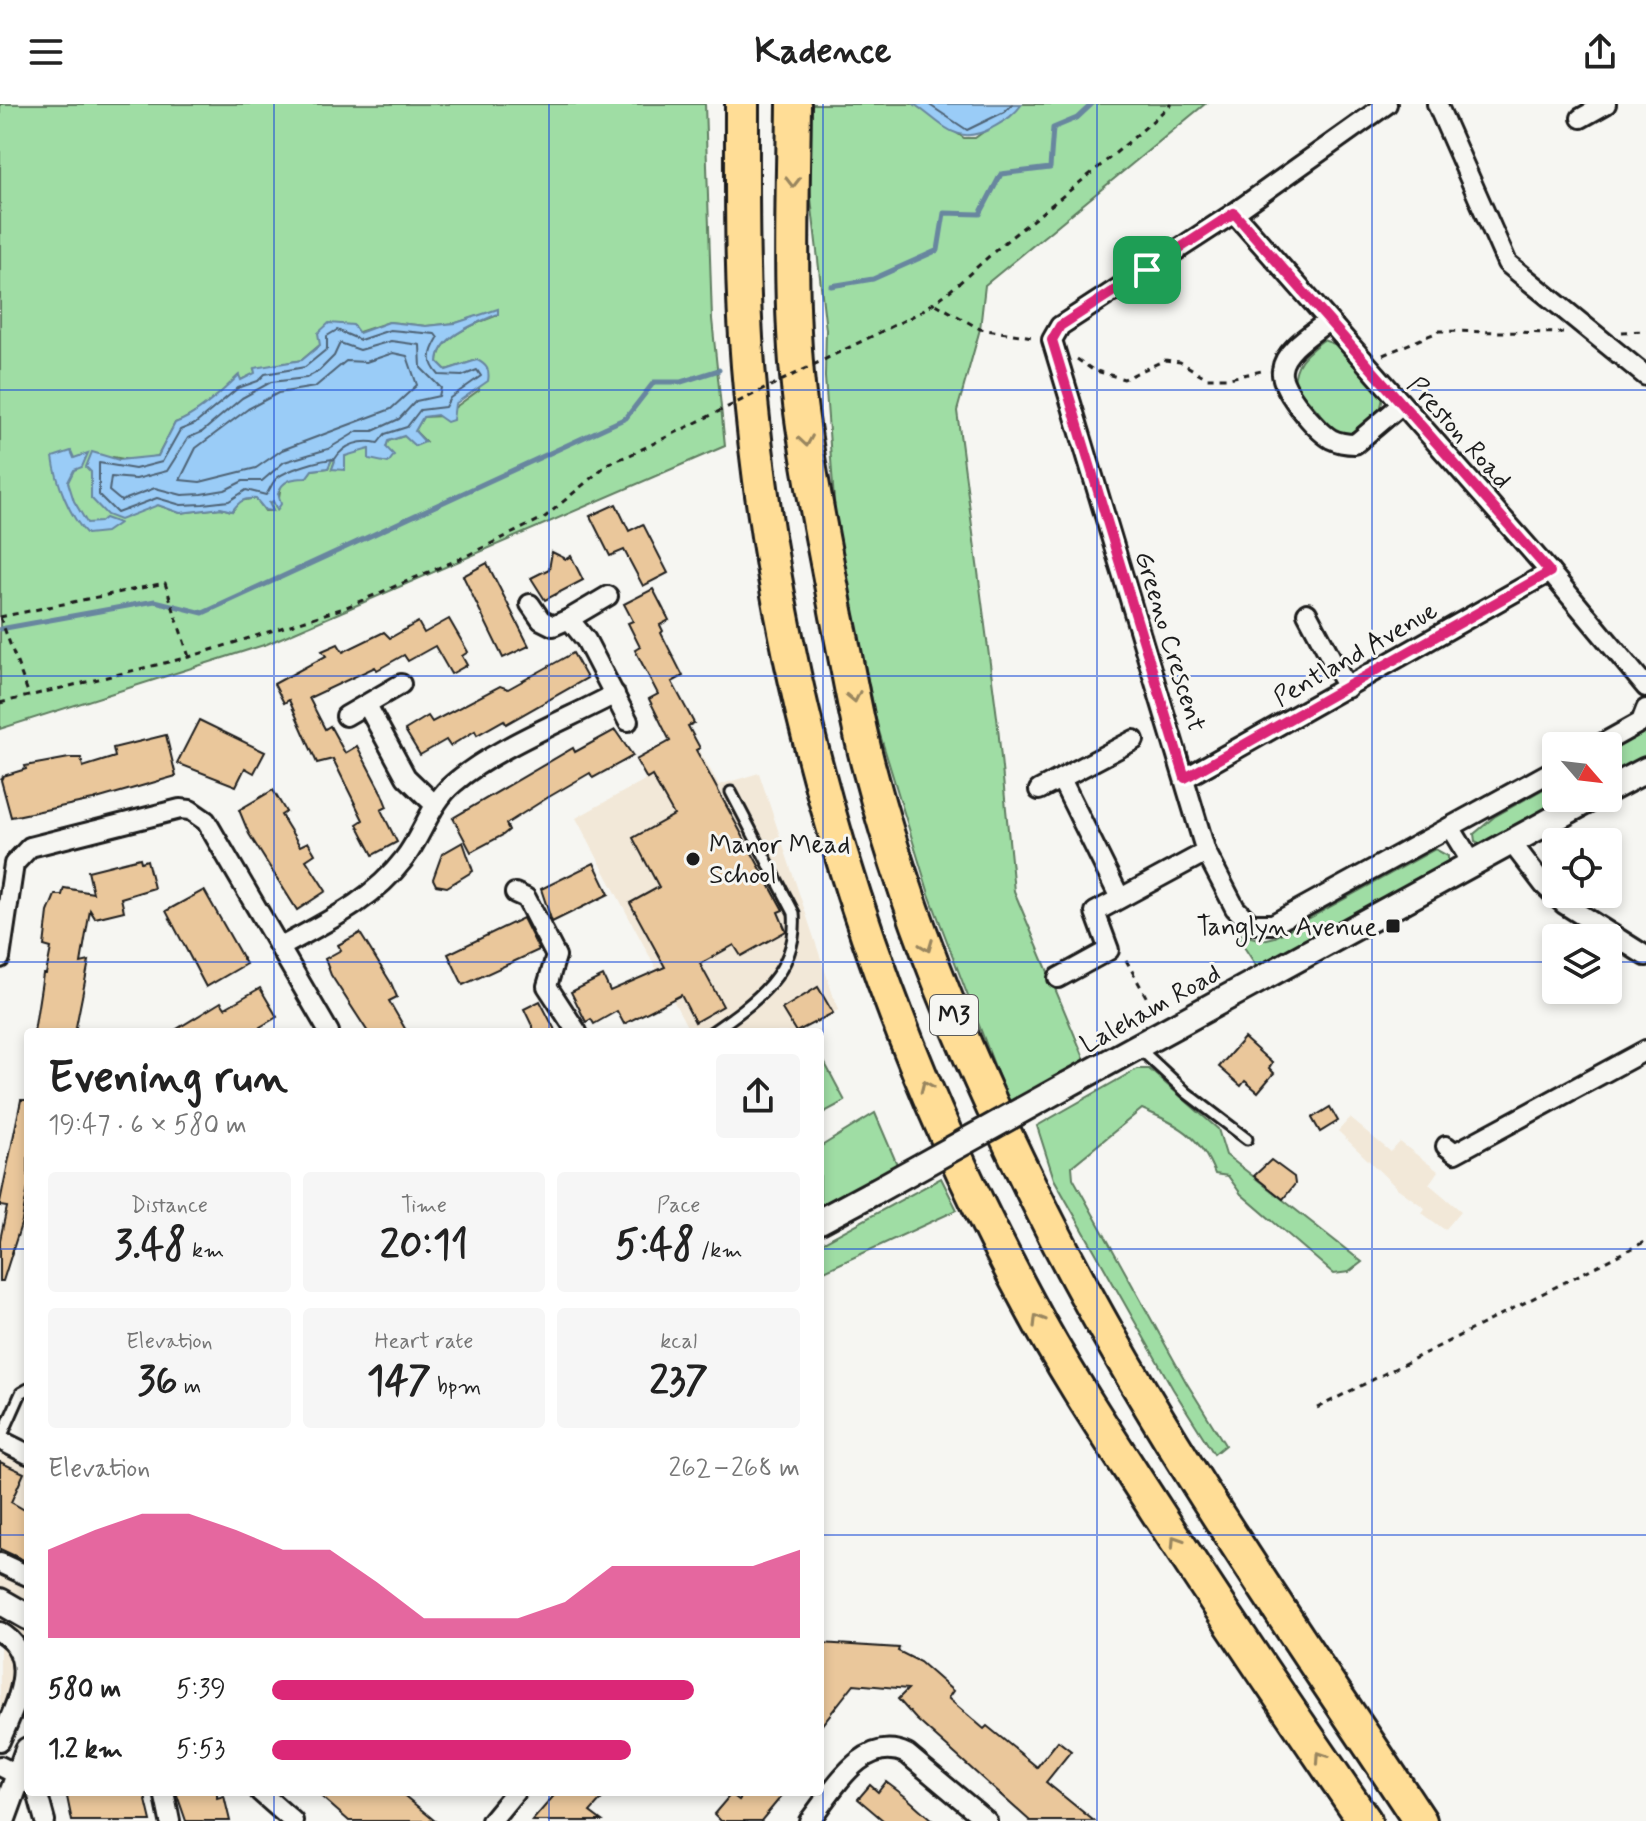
<!DOCTYPE html>
<meta charset="utf-8">
<style>
body{margin:0;font-family:Mynerve,sans-serif;background:#f6f6f6;color:#222;height:100vh;display:flex;flex-direction:column;font-size:30px;white-space:nowrap}
*{box-sizing:border-box;margin:0}
p{font-size:26px;color:#767676}
.icon{flex:none;width:44px;height:44px;fill:none;stroke:currentColor;stroke-width:2;stroke-linecap:round;stroke-linejoin:round}
.map{position:relative;flex:1;overflow:hidden}
.side{position:absolute;left:24px;top:924px;width:800px;height:768px;display:flex;flex-direction:column;background:#fff;border-radius:8px;box-shadow:0 4px 12px #0003}
.side>*{flex:none}
.needle{width:52px;rotate:118deg}
.tools{position:absolute;left:1542px;top:628px;display:grid;gap:16px}
.tools a{display:grid;place-items:center;width:80px;height:80px;border-radius:8px;background:#fff;box-shadow:0 4px 12px #0003;font-size:40px}
.pin{position:absolute;display:grid;place-items:center;width:68px;height:68px;color:#fff;margin:-34px;border-radius:16px;box-shadow:0 4px 12px #0006}
.round{display:grid;place-items:center;flex:none;width:84px;height:84px;border-radius:8px;background:#f6f6f6}
.summary{display:flex;align-items:center;justify-content:space-between;height:136px;padding:0 24px}
h1{font-size:44px;font-weight:700;line-height:60px}
.stats{display:grid;grid-template-columns:repeat(3,1fr);gap:12px;height:136px;padding:8px 24px}
.stats div{display:grid;align-content:center;border-radius:8px;background:#f6f6f6;text-align:center}
.stats b{font-size:40px;font-weight:700}
.stats small{font-size:22px;font-weight:400}
.stats p{font-size:22px}
.chart{height:224px;padding:16px 24px}
.chart p{display:flex;justify-content:space-between}
.chart svg{width:100%;height:144px;margin-top:8px;fill:#db2777;opacity:.7}
ul{padding:0 24px;list-style:none;font-size:26px}
li{display:grid;grid-template-columns:128px 96px 1fr;align-items:center;height:60px}
li i{height:20px;border-radius:10px;background:#db2777}
header{display:flex;justify-content:space-between;align-items:center;height:104px;padding:0 24px;background:#fff;font-size:36px;font-weight:700}
.map>svg:first-child{display:block}
.built{fill:#f2e8d8}
.green{fill:#9fdda4;stroke:#5e7c60;stroke-width:2;fill-rule:evenodd}
.water{fill:#9accf7;stroke:#68869f;stroke-width:2}
.lines{fill:none;stroke-linecap:round;stroke-linejoin:round}
.shore{stroke:#4e6274;stroke-width:2}
.stream{stroke:#68869f;stroke-width:5}
.building{fill:#eac79b;stroke:#1c1c1c;stroke-width:2}
.lane-casing{stroke:#1c1c1c;stroke-width:15}
.street-casing{stroke:#1c1c1c;stroke-width:24}
.secondary-casing{stroke:#1c1c1c;stroke-width:30}
.highway-casing{stroke:#1c1c1c;stroke-width:38}
.path{stroke:#1c1c1c;stroke-width:3;stroke-dasharray:6 6;stroke-linecap:butt}
.lane{stroke:#f6f6f2;stroke-width:9}
.street{stroke:#f6f6f2;stroke-width:18}
.secondary{stroke:#f6f6f2;stroke-width:24}
.highway{stroke:#ffdd96;stroke-width:32}
.secondary-bridge-casing{stroke:#1c1c1c;stroke-width:30;stroke-linecap:butt}
.path-bridge{stroke:#1c1c1c;stroke-width:3;stroke-dasharray:6 6;stroke-linecap:butt}
.secondary-bridge{stroke:#f6f6f2;stroke-width:24}
.oneway{stroke:#99865f}
.route-casing{stroke:#fff;stroke-width:16}
.route{stroke:#db2777;stroke-width:10}
.grid{fill:none;stroke:#1d4ed8;stroke-width:2;stroke-opacity:0.55}
.poi-dot{fill:#1c1c1c;stroke:#f6f6f2;stroke-width:3}
.labels{text-anchor:middle;stroke-width:6;stroke-linejoin:round;paint-order:stroke}
.shield{fill:#f6f6f2;stroke:#5d5d5c;stroke-width:2}
.shield-label{font-size:24px;font-weight:bold;fill:#1c1c1c}
.street-label{font-size:26px;fill:#1c1c1c;stroke:#f6f6f2}
.poi-label{font-size:26px;fill:#1c1c1c;stroke:#f6f6f2;text-anchor:start}
</style>
<header><svg class="icon" aria-label="menu" viewBox="0 0 24 24"><path d="M4 6h16M4 12h16M4 18h16"/></svg>Kadence<svg class="icon" aria-label="share" viewBox="0 0 24 24"><path d="M12 15V3M7 8l5-5 5 5M5 13v7h14v-7"/></svg></header>
<div class="map">
<svg width="1646" height="1717" viewBox="0 0 1646 1717">
<rect width="100%" height="100%" fill="#f6f6f2"/>
<filter id="ink" filterUnits="userSpaceOnUse"><feTurbulence type="fractalNoise" baseFrequency=".0125" numOctaves="2"/><feDisplacementMap in="SourceGraphic" scale="16" xChannelSelector="R" yChannelSelector="G"/><feConvolveMatrix kernelMatrix="1 2 1 2 8 2 1 2 1" color-interpolation-filters="sRGB"/></filter>
<g filter="url(#ink)">
<g class="built">
<polygon points="699,646 719,681 759,669 838,906 795,928 690,928 576,714"/>
<polygon points="1350,1014 1391,1048 1400,1038 1438,1067 1429,1080 1461,1107 1445,1126 1422,1109 1425,1104 1397,1084 1338,1027"/>
<polygon points="0,1349 28,1363 28,1575 0,1646"/>
</g>
<g class="green">
<path d="M 0,0 L 705,0 L 712,215 L 725,342 L 267,540 L 0,625 ZM 498,206 L 498,211 C 477,219 438,232 438,258 L 446,266 L 477,256 L 479,286 L 443,312 L 423,313 L 415,327 L 425,337 L 404,332 L 388,337 L 386,343 L 365,344 L 345,352 L 345,359 L 332,365 L 335,356 L 332,355 L 328,364 L 312,366 L 306,374 L 293,374 L 281,381 L 277,405 L 273,397 L 269,398 L 273,407 L 265,407 L 256,394 L 240,397 L 232,407 L 221,404 L 180,409 L 158,401 L 139,406 L 91,394 L 91,368 L 113,353 L 135,357 L 158,352 L 175,319 C 196,312 222,289 238,272 L 241,276 L 256,269 L 254,265 L 302,256 L 320,241 L 389,218 L 426,222 L 456,219 Z"/>
<polygon points="809,0 914,0 964,34 975,34 1022,0 1205,0 985,181 980,225 957,307 997,613 1014,787 1085,956 1009,1000 929,790 878,624 836,423 825,273 826,226 808,68"/>
<path d="M 1323,236 L 1346,244 L 1384,289 L 1379,312 L 1359,330 L 1337,329 L 1294,280 C 1295,257 1306,250 1323,236 Z"/>
<polygon points="1646,625 1646,656 1608,676 1608,649"/>
<polygon points="1556,678 1556,694 1560,694 1530,717 1485,742 1475,737 1474,730 1494,713"/>
<polygon points="1435,745 1448,752 1448,757 1257,863 1235,829 1263,836 1275,833"/>
<polygon points="820,950 845,997 821,1010 820,1008"/>
<path d="M 1137,965 L 1149,965 L 1218,1025 L 1226,1051 L 1362,1158 L 1349,1168 L 1334,1170 L 1241,1090 L 1228,1072 L 1215,1070 C 1200,1031 1179,1021 1142,1005 L 1072,1062 L 1073,1074 L 1186,1278 L 1225,1341 L 1214,1350 L 1173,1285 L 1054,1075 L 1037,1022 Z"/>
<polygon points="875,1009 899,1065 820,1104 820,1043"/>
<polygon points="941,1074 957,1106 820,1169 820,1140"/>
</g>
<g class="water">
<path d="M 914,0 L 1022,0 C 1014,12 1004,17 992,24 C 957,43 944,21 914,0 Z"/>
<path d="M 498,205 L 498,210 C 477,219 438,232 438,258 L 446,266 L 477,256 C 487,261 490,266 488,277 L 455,300 L 453,316 L 447,318 L 437,311 L 423,313 L 415,327 L 425,338 L 415,342 L 404,332 L 388,337 L 386,343 L 394,351 L 388,359 L 369,355 L 369,345 L 345,352 L 345,366 L 332,365 L 335,357 L 332,355 L 328,364 L 312,366 L 306,374 C 292,374 283,376 278,389 L 281,400 L 277,406 L 273,397 L 269,399 L 273,407 L 265,406 L 256,395 C 243,394 240,397 232,407 L 221,404 L 180,409 L 158,401 L 120,416 L 107,411 L 91,394 L 91,368 L 86,363 L 92,348 L 119,356 L 158,352 L 175,319 C 196,312 222,288 239,271 L 241,276 L 255,269 L 254,264 L 302,256 L 320,241 L 318,229 L 329,219 L 353,221 L 359,229 L 389,218 L 426,222 L 456,219 Z"/>
<path d="M 71,347 L 74,354 L 88,349 L 82,363 L 74,366 L 68,378 L 74,397 L 87,419 L 100,418 L 105,414 L 119,419 L 106,428 L 87,430 C 69,412 56,377 53,353 Z"/>
</g>
<g class="lines">
<g class="shore">
<polyline points="928,0 967,26 1004,8 1012,0"/>
<path d="M 337,226 L 360,236 L 390,226 L 435,230 L 438,234 C 429,249 427,258 439,271 L 462,272 L 477,266 L 481,272 L 450,294 L 445,303 L 420,306 L 407,323 L 385,330 L 378,339 C 362,335 344,340 335,355 C 322,355 286,366 277,374 C 272,378 270,386 266,391 L 246,386 L 229,397 L 203,400 L 181,401 L 157,394 L 117,409 L 99,391 L 99,359 L 135,365 L 162,358 L 180,326 L 195,320 L 238,284 L 258,277 L 265,270 L 305,263 L 327,245 L 327,232 Z"/>
<polygon points="391,237 420,241 421,264 441,284 439,292 416,297 399,315 373,327 358,327 328,345 284,358 262,377 243,377 225,386 201,390 182,391 155,384 121,397 109,387 111,373 136,375 167,367 188,334 202,328 242,294 271,278 306,274 319,267 334,252 340,239 360,246"/>
<polygon points="393,249 407,252 417,281 391,305 282,346 256,364 200,378 180,376 196,344 248,305 278,289 315,283 346,257 366,258"/>
</g>
<g class="stream">
<polyline points="831,182 873,175 938,146 944,109 980,110 1001,70 1050,64 1053,24 1077,14 1092,0"/>
<polyline points="0,525 155,497 203,509 626,314 654,278 681,278 719,266"/>
</g>
</g>
<g class="building">
<polygon points="616,400 629,427 643,420 668,469 643,482 624,446 610,452 590,412"/>
<polygon points="552,448 566,455 571,452 583,476 545,496 531,474 549,465"/>
<polygon points="487,459 529,542 503,554 463,472"/>
<polygon points="653,485 669,516 660,521 663,527 661,529 683,572 672,578 694,619 688,622 700,644 696,646 783,806 778,808 786,827 741,852 734,841 700,860 723,902 695,918 681,891 624,920 617,907 594,920 591,915 586,918 571,888 603,872 610,887 665,863 630,799 659,783 633,734 674,711 652,672 647,675 636,656 670,637 649,595 658,590 635,546 640,543 628,519 633,517 624,500"/>
<polygon points="449,515 468,548 462,552 467,561 451,570 435,542 408,557 404,551 377,566 375,563 309,594 325,625 330,622 345,649 357,642 381,688 387,703 381,706 397,738 373,751 357,720 363,716 333,655 317,659 289,596 284,599 274,580 326,552 322,547 338,540 343,548 384,528 390,534 418,518 424,529"/>
<polygon points="573,549 587,574 506,620 504,616 477,631 475,627 450,642 446,636 420,651 405,626 428,612 432,618 500,582 508,585"/>
<polygon points="199,616 265,648 254,669 245,664 236,682 177,659"/>
<polygon points="615,626 633,652 593,674 590,669 547,694 506,720 509,726 503,731 471,748 453,714 573,644 575,648"/>
<polygon points="166,631 176,672 93,696 11,713 1,676 3,672 26,665 25,662 69,654 81,654 83,663 115,653 113,644"/>
<polygon points="273,686 286,708 281,711 300,742 308,738 315,750 306,756 326,787 297,806 249,730 239,706"/>
<polygon points="463,738 473,767 447,783 436,781 433,775 442,750"/>
<polygon points="140,754 141,758 147,756 154,784 121,794 124,807 95,814 90,806 81,859 89,857 75,928 34,928 43,870 46,870 51,844 44,842 48,808 55,791 62,791 64,784 93,789 88,767"/>
<polygon points="594,759 609,790 552,818 541,785"/>
<polygon points="204,786 246,860 206,883 166,807"/>
<polygon points="523,814 539,846 463,881 448,850"/>
<polygon points="360,829 391,879 397,893 389,897 407,928 368,928 331,871 325,855 341,846 338,841"/>
<polygon points="818,883 833,909 796,928 782,905"/>
<polygon points="260,884 277,913 260,923 263,928 172,928 221,898 225,904"/>
<polygon points="540,897 556,928 535,928 524,905"/>
<polygon points="1244,934 1272,959 1269,964 1274,969 1258,988 1245,977 1241,982 1219,963"/>
<polygon points="21,996 28,996 28,1083 22,1117 3,1177 0,1177 0,1136 7,1103 0,1102 0,1098"/>
<polygon points="1330,1003 1338,1017 1320,1028 1312,1014"/>
<polygon points="1271,1056 1294,1073 1295,1080 1283,1095 1254,1072"/>
<polygon points="0,1358 24,1369 11,1398 28,1408 28,1458 0,1445"/>
<polygon points="820,1539 899,1544 898,1547 920,1558 953,1587 948,1594 984,1625 987,1622 1037,1663 1058,1637 1071,1647 1046,1678 1094,1717 1030,1717 916,1615 898,1595 908,1585 854,1580 820,1623"/>
<polygon points="886,1678 906,1693 933,1717 884,1717 858,1695 870,1681 878,1688"/>
<polygon points="66,1688 144,1688 151,1717 72,1717"/>
<polygon points="176,1688 217,1688 217,1694 224,1692 230,1717 186,1717"/>
<polygon points="316,1688 400,1688 435,1717 349,1717"/>
<polygon points="557,1688 608,1688 590,1708 602,1717 532,1717"/>
<polygon points="745,1688 785,1688 761,1717 721,1717 714,1710 731,1690 739,1696"/>
</g>
<g class="lines">
<defs>
<g id="lane">
<path d="M 712,928 C 754,899 799,868 794,809 L 731,688"/>
<polyline points="1140,945 1187,989 1247,1035"/>
<polyline points="0,1336 21,1289 28,1285"/>
</g>
<g id="street">
<polyline points="1387,0 1234,109 1060,222 1052,236 1206,748 1235,804 1251,820 1273,820 1450,723 1472,759"/>
<polyline points="1437,0 1507,159 1646,272"/>
<polyline points="1581,14 1606,0"/>
<polyline points="1234,109 1550,468 1646,583"/>
<path d="M 1328,217 C 1313,229 1284,246 1282,266 C 1279,284 1316,326 1331,335 C 1339,339 1346,340 1355,340 L 1401,301"/>
<polyline points="530,500 541,516 553,522 569,515 586,536 628,617"/>
<polyline points="1307,509 1347,584"/>
<polyline points="569,515 608,492"/>
<polyline points="367,601 406,673 435,701"/>
<polyline points="346,612 401,580"/>
<polyline points="1598,642 1641,618 1646,605"/>
<polyline points="1185,674 1550,468"/>
<polyline points="1061,675 1120,794"/>
<polyline points="1039,686 1134,636"/>
<polyline points="1450,723 1556,665"/>
<polyline points="1511,738 1544,781 1564,800 1646,852"/>
<polyline points="515,789 526,794 556,852 547,882 577,928"/>
<path d="M 281,843 C 326,818 372,797 404,755 C 423,731 430,699 454,679 C 495,644 566,616 615,590"/>
<polyline points="0,854 14,760 30,743 180,705 190,706 206,717 329,928"/>
<polyline points="1058,874 1109,846 1095,808 1206,748"/>
<polyline points="1446,1042 1455,1049 1646,946"/>
<polyline points="0,1336 28,1350"/>
<polyline points="0,1459 28,1472"/>
<path d="M 0,1528 C 43,1553 14,1603 0,1637"/>
<polyline points="0,1662 28,1676"/>
<polyline points="37,1688 45,1717"/>
<polyline points="164,1688 170,1717"/>
<polyline points="260,1688 293,1717"/>
<polyline points="491,1717 515,1688"/>
<path d="M 809,1717 C 833,1687 863,1629 907,1650 L 987,1717"/>
</g>
<g id="secondary">
<polyline points="1608,686 1646,666"/>
<polyline points="1067,981 1592,694"/>
<polyline points="820,1117 876,1087"/>
<polyline points="0,1497 28,1513"/>
<polyline points="2,1717 28,1646"/>
</g>
<g id="highway">
<path d="M 742,0 C 742,87 741,175 748,262 C 774,590 873,910 1028,1198 C 1066,1270 1112,1338 1156,1406 C 1224,1510 1294,1614 1365,1717"/>
<path d="M 794,0 C 793,100 788,200 800,300 C 809,371 824,441 837,512 C 848,564 856,617 870,668 C 910,821 974,971 1045,1112 C 1151,1324 1290,1520 1420,1717"/>
</g>
</defs>
<use href="#lane" class="lane-casing"/>
<use href="#street" class="street-casing"/>
<use href="#secondary" class="secondary-casing"/>
<use href="#highway" class="highway-casing"/>
<g class="path">
<polyline points="936,200 980,225 1033,233"/>
<path d="M 909,214 C 948,194 976,162 1010,134 C 1065,90 1120,48 1171,0"/>
<polyline points="1622,228 1646,227"/>
<polyline points="1383,251 1440,227 1563,229"/>
<polyline points="1077,255 1093,266 1124,275 1165,256 1180,258 1207,274 1230,274 1266,266"/>
<polyline points="0,513 165,479 189,553"/>
<polyline points="0,513 29,591"/>
<polyline points="0,599 189,553 344,504 464,453 545,413 609,359 630,351"/>
<polyline points="1126,856 1155,909"/>
<polyline points="1317,1304 1646,1137"/>
</g>
<use href="#lane" class="lane"/>
<use href="#street" class="street"/>
<use href="#secondary" class="secondary"/>
<use href="#highway" class="highway"/>
<defs>
<polyline id="secondary-bridge" points="876,1087 1067,981"/>
</defs>
<use href="#secondary-bridge" class="secondary-bridge-casing"/>
<polyline class="path-bridge" points="630,351 909,214"/>
<use href="#secondary-bridge" class="secondary-bridge"/>
</g>
<defs><path id="oneway-chevron" d="M-2-3.5L2.5 0L-2 3.5" fill="none" stroke-width="1.6" stroke-linecap="round" stroke-linejoin="round" transform="scale(2)"/></defs>
<g class="oneway">
<use href="#oneway-chevron" transform="translate(793 78) rotate(90)"/>
<use href="#oneway-chevron" transform="translate(806 337) rotate(81)"/>
<use href="#oneway-chevron" transform="translate(854 593) rotate(78)"/>
<use href="#oneway-chevron" transform="translate(927 842) rotate(69)"/>
<use href="#oneway-chevron" transform="translate(926 982) rotate(-114)"/>
<use href="#oneway-chevron" transform="translate(1038 1216) rotate(-121)"/>
<use href="#oneway-chevron" transform="translate(1176 1437) rotate(-123)"/>
<use href="#oneway-chevron" transform="translate(1321 1653) rotate(-124)"/>
</g>
</g>
<g class="lines" filter="url(#ink)">
<defs>
<polygon id="route" points="1234,109 1550,468 1185,674 1052,236 1060,222"/>
</defs>
<use href="#route" class="route-casing"/>
<use href="#route" class="route"/>
</g>
<path class="grid" d="M 274,0 L 274,928M 549,0 L 549,928M 823,0 L 823,1717M 1097,0 L 1097,1717M 1372,0 L 1372,1717M 0,286 L 1646,286M 0,572 L 1646,572M 0,858 L 1556,858M 1608,858 L 1646,858M 0,1145 L 28,1145M 820,1145 L 1646,1145M 0,1431 L 28,1431M 820,1431 L 1646,1431M 274,1688 L 274,1717M 549,1688 L 549,1717"/>
<g class="poi-dot">
<circle cx="693" cy="755" r="8"/>
<rect x="1385" y="814" width="16" height="16" rx="4"/>
</g>
<g class="labels">
<rect class="shield" x="930" y="891" width="48" height="40" rx="6"/>
<g class="shield-label">
<text x="954" y="919">M3</text>
</g>
<g class="street-label">
<text transform="translate(1460 328) rotate(48)" y="9">Preston Road</text>
<text transform="translate(1171 537) rotate(73)" y="9">Greeno Crescent</text>
<text transform="translate(1355 549) rotate(-30)" y="9">Pentland Avenue</text>
<text transform="translate(1150 904) rotate(-29)" y="9">Laleham Road</text>
</g>
<g class="poi-label">
<text x="709" y="749">Manor Mead<tspan x="709" dy="30">School</tspan></text>
<text x="1377" y="831" text-anchor="end">Tanglyn Avenue</text>
</g>
</g>
</svg>
<div class="tools">
<a><svg class="needle" viewBox="-14 -14 28 28"><path d="M0-13l5 13h-10z" fill="#e53935"/><path d="M0 13l5-13h-10z" fill="#767676"/></svg></a>
<a><svg class="icon" aria-label="locate" viewBox="0 0 24 24"><circle cx="12" cy="12" r="6"/><path d="M12 2v4M12 18v4M2 12h4M18 12h4"/></svg></a>
<a><svg class="icon" aria-label="layers" viewBox="0 0 24 24"><path d="M12 4l9 5-9 5-9-5zM3 14l9 5 9-5"/></svg></a>
</div>
<div class="pin" style="left:1147px;top:166px;background:#1e9e55"><svg class="icon" aria-label="arrive" viewBox="0 0 24 24"><path d="M6 21V4h12l-3 4 3 4H6"/></svg></div>
<section class="side">
<div class="summary"><div><h1>Evening run</h1><p>19:47 · 6 × 580 m</p></div><a class="round"><svg class="icon" aria-label="share" viewBox="0 0 24 24"><path d="M12 15V3M7 8l5-5 5 5M5 13v7h14v-7"/></svg></a></div>
<div class="stats">
<div><p>Distance</p><b>3.48<small> km</small></b></div>
<div><p>Time</p><b>20:11</b></div>
<div><p>Pace</p><b>5:48<small> /km</small></b></div>
</div>
<div class="stats">
<div><p>Elevation</p><b>36<small> m</small></b></div>
<div><p>Heart rate</p><b>147<small> bpm</small></b></div>
<div><p>kcal</p><b>237</b></div>
</div>
<div class="chart"><p><span>Elevation</span>262–268 m</p>
<svg viewBox="0 0 160 44" preserveAspectRatio="none"><path d="M0 44V17L10 11L20 6L30 6L40 11L50 17L60 17L70 27L80 38L90 38L100 38L110 33L120 22L130 22L140 22L150 22L160 17V44z"/></svg>
</div>
<ul>
<li><b>580 m</b>5:39<i style="width:80%"></i></li>
<li><b>1.2 km</b>5:53<i style="width:68%"></i></li>
</ul>
</section>
</div>
